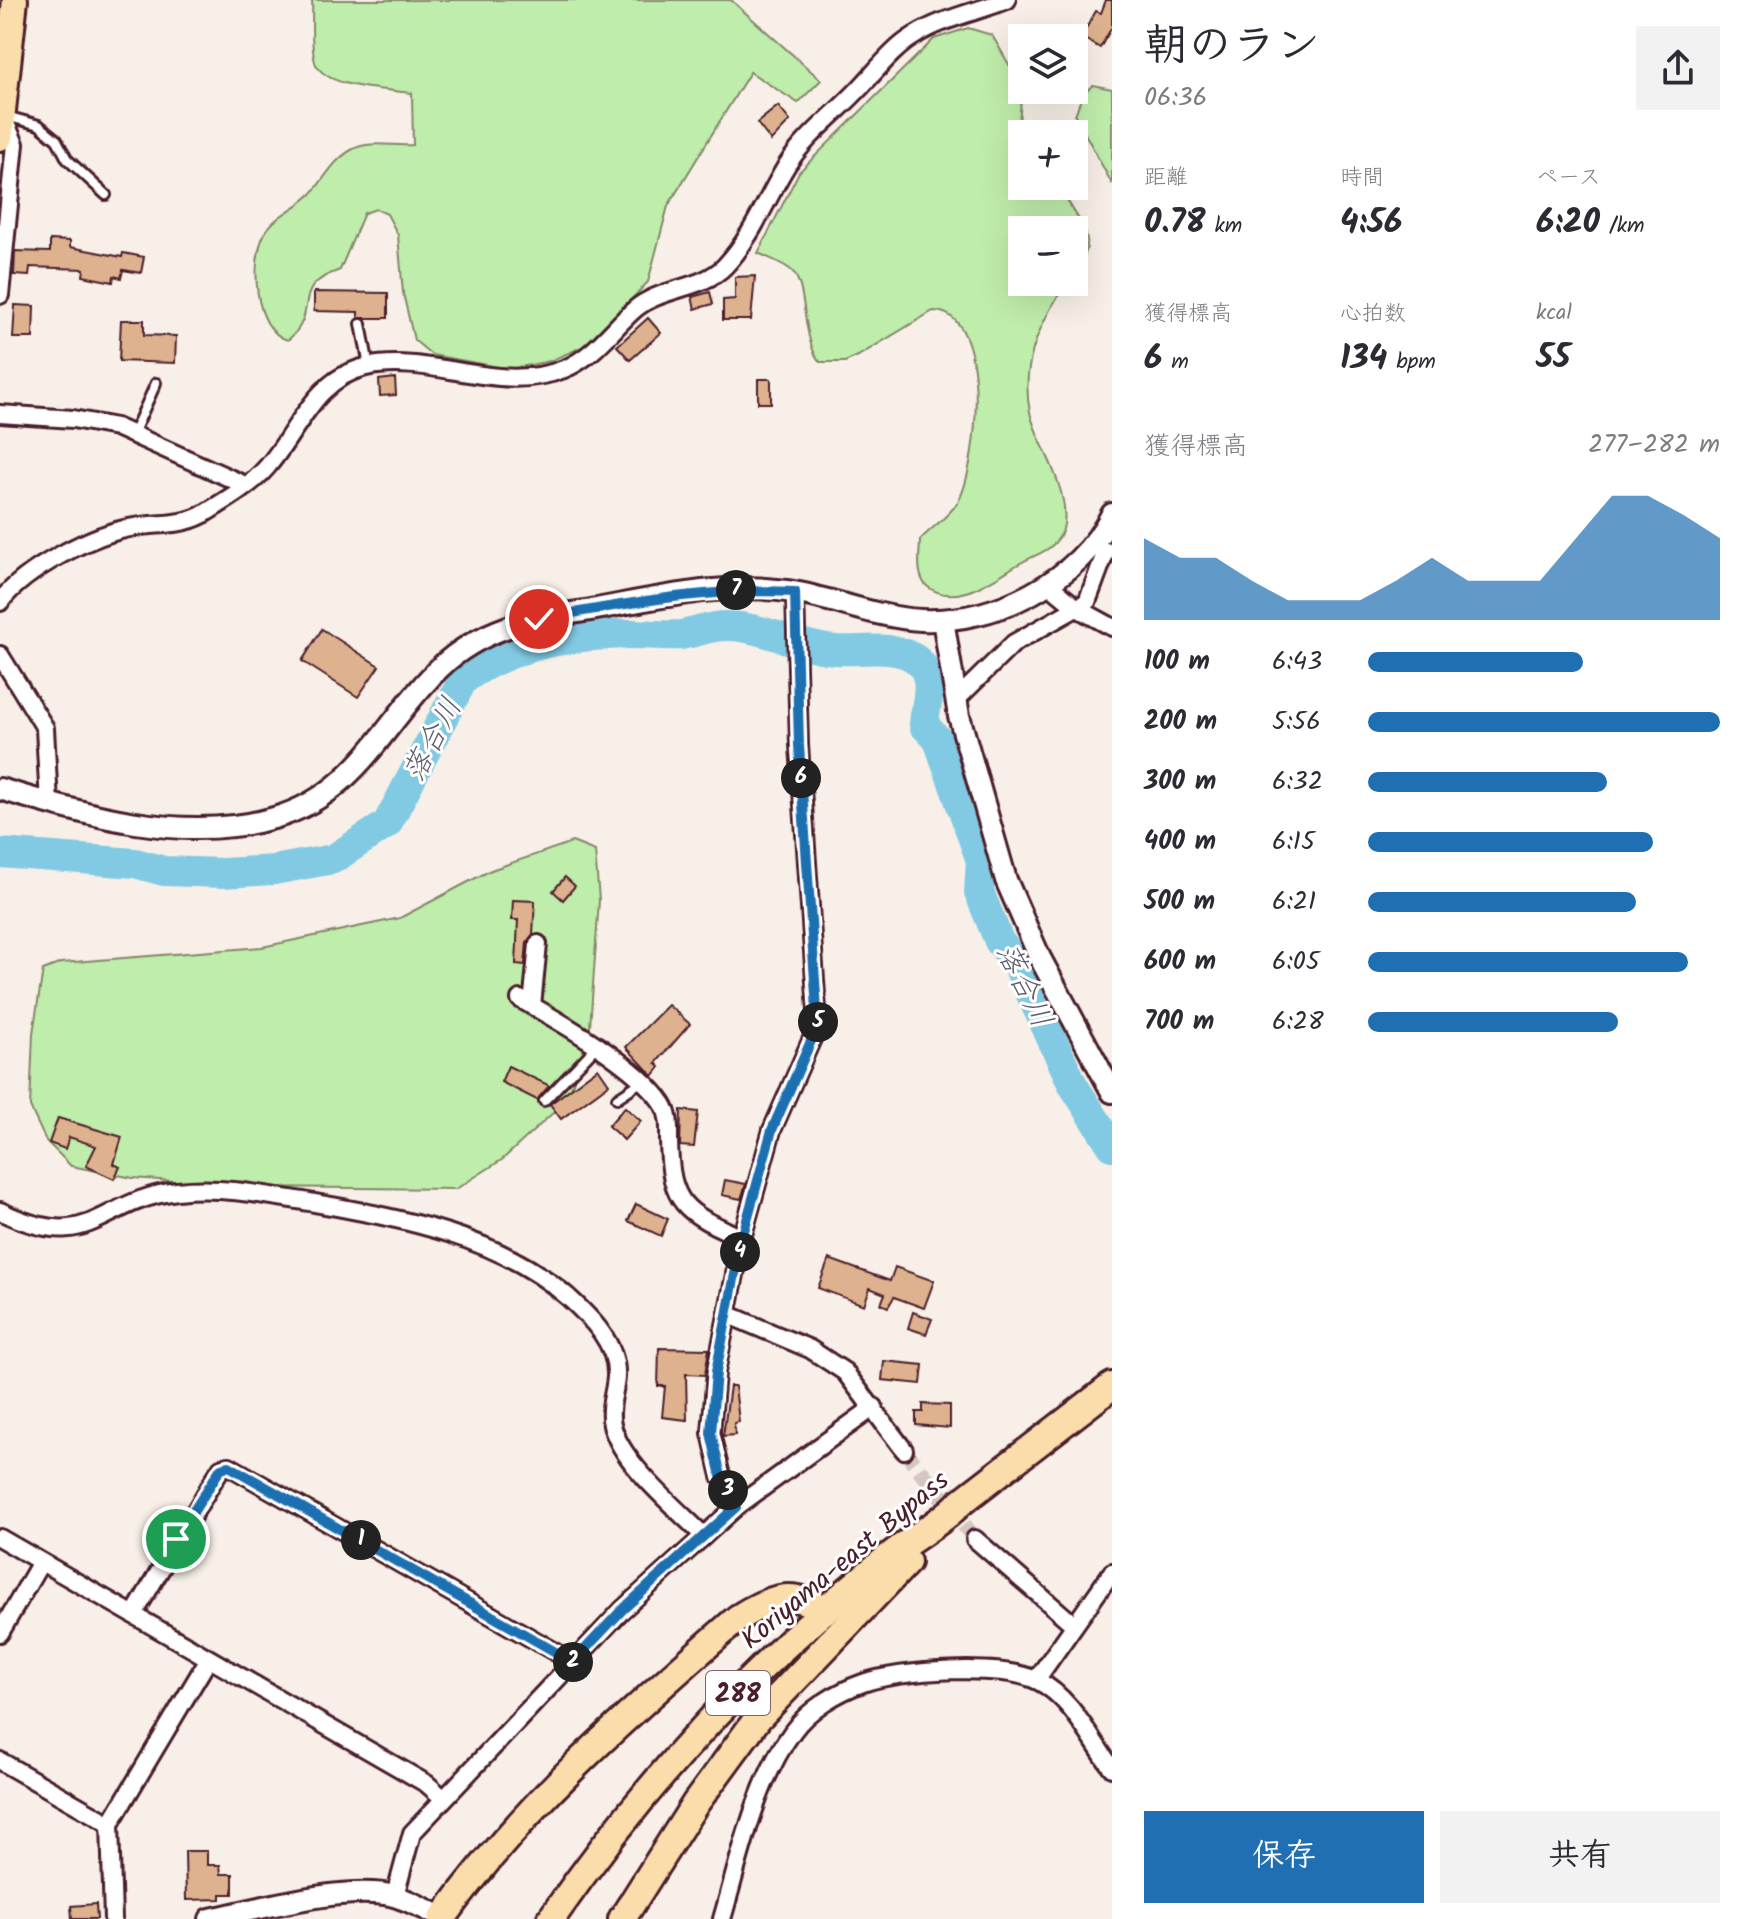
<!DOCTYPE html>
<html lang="ja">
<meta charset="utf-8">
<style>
body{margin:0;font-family:Kalam,"Klee One",sans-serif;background:#f2f2f3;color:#2b2b33;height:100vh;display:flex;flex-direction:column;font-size:30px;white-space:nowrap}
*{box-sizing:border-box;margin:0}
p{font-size:26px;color:#7c7c81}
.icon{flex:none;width:44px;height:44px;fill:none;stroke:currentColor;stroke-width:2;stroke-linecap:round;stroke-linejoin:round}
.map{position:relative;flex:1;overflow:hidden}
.side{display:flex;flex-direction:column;background:#fff;width:640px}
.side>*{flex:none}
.buttons{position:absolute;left:1008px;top:24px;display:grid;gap:16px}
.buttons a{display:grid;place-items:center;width:80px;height:80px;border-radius:0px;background:#fff;box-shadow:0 8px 32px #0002;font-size:40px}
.pin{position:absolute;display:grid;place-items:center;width:68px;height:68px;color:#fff;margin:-34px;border:4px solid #fff;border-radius:50%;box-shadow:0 2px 8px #0007}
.km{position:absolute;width:40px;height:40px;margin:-20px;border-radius:50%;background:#222;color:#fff;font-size:22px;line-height:40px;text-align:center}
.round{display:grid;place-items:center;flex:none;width:84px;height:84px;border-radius:0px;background:#f2f2f3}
.summary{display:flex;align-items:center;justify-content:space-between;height:136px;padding:0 32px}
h1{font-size:44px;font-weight:700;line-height:60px}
.figures{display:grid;grid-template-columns:repeat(3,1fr);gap:12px;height:136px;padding:8px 32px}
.figures div{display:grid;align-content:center}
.figures b{font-size:34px;font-weight:700}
.figures small{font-size:22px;font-weight:400}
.figures p{font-size:22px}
.chart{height:224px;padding:16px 32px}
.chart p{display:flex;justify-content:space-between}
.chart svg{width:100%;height:144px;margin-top:8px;fill:#1f6fb2;opacity:.7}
.primary-button{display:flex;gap:16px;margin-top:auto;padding:16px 32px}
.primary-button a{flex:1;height:92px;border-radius:0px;background:#1f6fb2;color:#fff;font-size:32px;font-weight:700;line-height:92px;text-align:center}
.primary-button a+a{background:#f2f2f3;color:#2b2b33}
ul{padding:0 32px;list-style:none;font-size:26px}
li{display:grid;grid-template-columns:128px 96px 1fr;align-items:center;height:60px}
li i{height:20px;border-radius:10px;background:#1f6fb2}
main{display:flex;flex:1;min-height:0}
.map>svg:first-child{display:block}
.green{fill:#bfedab;stroke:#84866b;stroke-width:2}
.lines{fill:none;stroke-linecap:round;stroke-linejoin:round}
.river{stroke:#82cae3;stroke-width:30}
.building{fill:#deb28e;stroke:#4a1f2b;stroke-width:2}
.minor-tunnel{stroke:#d5c6c2;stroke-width:16;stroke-dasharray:16 8;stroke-linecap:butt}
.service-casing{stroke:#4a1f2b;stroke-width:14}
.minor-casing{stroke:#4a1f2b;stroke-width:22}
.tertiary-casing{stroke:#4a1f2b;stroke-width:26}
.primary-casing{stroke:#4a1f2b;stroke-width:30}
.trunk-casing{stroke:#4a1f2b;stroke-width:32}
.service{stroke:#fff;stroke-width:8}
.minor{stroke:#fff;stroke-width:16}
.tertiary{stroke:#fff;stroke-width:20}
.primary{stroke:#faddab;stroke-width:24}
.trunk{stroke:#faddab;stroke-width:26}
.route-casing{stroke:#fff;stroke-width:16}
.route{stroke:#1f6fb2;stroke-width:10}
.labels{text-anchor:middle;stroke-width:6;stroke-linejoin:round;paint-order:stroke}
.shield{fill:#fff;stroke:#80626b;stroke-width:2}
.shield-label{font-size:26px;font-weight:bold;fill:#4a1f2b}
.street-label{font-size:28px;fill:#4a1f2b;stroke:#fff}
.water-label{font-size:30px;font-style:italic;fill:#5e5b6b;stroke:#fff}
</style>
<main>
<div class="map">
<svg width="1112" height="1919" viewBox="0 0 1112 1919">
<rect width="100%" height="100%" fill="#f8f0e8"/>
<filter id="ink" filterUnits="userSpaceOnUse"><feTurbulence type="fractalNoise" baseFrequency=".0125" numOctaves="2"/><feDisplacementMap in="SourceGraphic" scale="16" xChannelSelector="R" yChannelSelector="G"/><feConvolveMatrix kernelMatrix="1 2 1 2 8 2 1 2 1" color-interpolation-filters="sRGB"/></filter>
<g filter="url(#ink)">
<g class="green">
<path d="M 312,0 L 731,0 L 821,80 L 798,103 L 750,72 L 668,206 L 648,282 L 587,345 L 550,361 L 510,369 L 432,355 L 414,340 L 403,293 L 398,235 L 387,214 L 376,209 L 364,213 L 340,270 C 287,288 322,311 288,340 C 253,331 250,260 265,233 C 275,215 298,208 312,193 C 326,177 333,160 353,149 C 370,140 395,147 413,145 L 412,93 C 387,89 324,89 315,62 C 310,44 313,19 312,0 Z"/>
<path d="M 968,28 L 992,35 L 1022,87 L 1017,148 L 1022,153 L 1022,186 L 1060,186 C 1076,224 1104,234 1074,274 L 1074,230 L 1022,230 L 1022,282 L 1068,282 C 1040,320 1020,364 1030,412 C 1034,431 1046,451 1053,469 C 1060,486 1068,511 1063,529 C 1055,552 1036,553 1017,565 C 993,579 956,608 928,587 C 915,577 920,553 920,540 C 931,528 952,514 959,500 C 978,463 993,311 933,311 L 858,356 L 845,362 L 820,362 C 801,339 808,286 792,271 C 784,263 768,258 758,253 L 799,172 L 934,39 Z"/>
<polygon points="1093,85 1112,89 1112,184 1075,115 1083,93"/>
<polygon points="572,842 595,851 599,900 590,1027 568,1099 503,1159 456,1189 252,1187 133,1178 71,1166 46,1141 30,1107 33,1033 43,970 61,963 262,947 400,918 491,870"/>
</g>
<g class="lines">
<path class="river" d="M 0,853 L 135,863 L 164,871 L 223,873 L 274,870 L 333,859 L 387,824 L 463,680 C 511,644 573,635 631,634 C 647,634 664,636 680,635 C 696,633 712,625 728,626 C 765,627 798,647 835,650 C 859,652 898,643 918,661 C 937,679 925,703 924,725 L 938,740 L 981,861 L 979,892 L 999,941 L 1016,962 L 1073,1085 L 1112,1146"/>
</g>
<g class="building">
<polygon points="1106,0 1112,0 1112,27 1100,48 1081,37 1096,11 1101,13"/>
<polygon points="778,106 790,121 771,141 757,123"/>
<polygon points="50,240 70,241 70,247 122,257 123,253 144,257 141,273 123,270 121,278 114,276 113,282 83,276 84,269 30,267 29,276 14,275 15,251 50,252"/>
<polygon points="755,276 751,320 723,320 723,300 735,299 735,277"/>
<polygon points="314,292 388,293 388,318 358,318 358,312 314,311"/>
<polygon points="710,292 713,304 695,309 692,297"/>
<polygon points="15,305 34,306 33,338 13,338"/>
<polygon points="648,318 661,333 630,360 617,346"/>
<polygon points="121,320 144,320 144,335 176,336 175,363 119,361"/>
<polygon points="395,378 396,395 380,396 379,380"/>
<rect x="758" y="379" width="13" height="24"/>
<polygon points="322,629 379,666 358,697 302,661"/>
<polygon points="565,877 575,886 563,900 553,891"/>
<polygon points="513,900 535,901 533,934 527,942 525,965 516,964 518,920 512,920"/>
<polygon points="668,1005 690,1024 656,1063 660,1067 653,1076 626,1047"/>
<polygon points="508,1066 546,1084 549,1086 537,1100 501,1082"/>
<polygon points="598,1068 609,1084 561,1119 550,1104"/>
<polygon points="625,1107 641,1121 624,1140 608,1126"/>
<polygon points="681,1110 698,1112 694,1147 680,1146"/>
<polygon points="58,1118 122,1137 114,1164 120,1167 114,1179 86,1166 96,1146 69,1137 65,1149 49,1143"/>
<polygon points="725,1180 746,1184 741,1199 722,1195"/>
<polygon points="636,1204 668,1219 661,1236 628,1221"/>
<polygon points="829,1259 890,1281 895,1267 934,1281 924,1308 894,1297 888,1307 881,1304 885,1294 870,1288 864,1305 818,1288"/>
<polygon points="913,1312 932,1319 926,1334 908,1328"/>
<polygon points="659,1348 709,1349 705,1375 686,1374 687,1420 662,1417 665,1386 658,1386"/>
<polygon points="884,1361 923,1365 921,1384 882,1380"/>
<polygon points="730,1386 735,1386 739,1422 734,1423 735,1435 723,1436"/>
<polygon points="923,1404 950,1405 950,1428 916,1425 916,1412 923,1412"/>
<polygon points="185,1851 207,1851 207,1865 220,1865 221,1874 233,1874 233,1894 221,1894 221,1899 186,1900"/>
<polygon points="96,1904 97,1919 72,1919 71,1906"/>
</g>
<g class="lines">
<polyline class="minor-tunnel" points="904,1450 975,1539"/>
<defs>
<g id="service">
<polyline points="6,116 39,125 57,140 67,159 106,195"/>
<polyline points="361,324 369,366"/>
<polyline points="133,434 156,383"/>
<polyline points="617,1098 641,1082"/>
<polyline points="544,1101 597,1046"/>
</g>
<g id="minor">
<polyline points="0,295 15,144 3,117"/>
<polyline points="0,414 73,419 116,427 245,485"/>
<polyline points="1048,584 1077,608 1112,627"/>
<path d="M 0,602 C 25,569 94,533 135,527 C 157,523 181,526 202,515 C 223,502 251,486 267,467 C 299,430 314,379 366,367 C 432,353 498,395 564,369 C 594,357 612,329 635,309 C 661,287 702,290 725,266 C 753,236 766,199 787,165 C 805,137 833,116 856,92 C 874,74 892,49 914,36 C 943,18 976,12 1007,0"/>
<polyline points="0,655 45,728 49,804"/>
<polyline points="956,700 1014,643 1087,602 1106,551"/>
<path d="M 520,999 C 561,1022 638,1066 663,1104 C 670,1115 669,1128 669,1140 C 670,1206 685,1212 742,1238"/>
<polyline points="532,1006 538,944"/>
<path d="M 0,1211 C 92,1256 97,1201 177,1191 C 221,1186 266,1195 309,1202 C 398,1218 498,1235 568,1297 C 591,1318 618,1344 616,1377 C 615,1393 608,1408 612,1425 C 621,1463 676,1508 704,1536"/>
<polyline points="729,1315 810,1349 845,1372 904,1450"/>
<polyline points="736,1507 721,1476 711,1433 716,1372 742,1238 772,1130 818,1025 799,745 795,592"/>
<polyline points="0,1538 427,1784 443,1798"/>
<polyline points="975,1539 1073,1624"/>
<polyline points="134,1614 221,1468 229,1466 573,1662"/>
<polyline points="0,1633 41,1562"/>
<polyline points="1036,1680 1112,1572"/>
<polyline points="0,1761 110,1824"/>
<polyline points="395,1896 412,1833 622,1610 736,1507 874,1407"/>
<polyline points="113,1919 110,1824 208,1660"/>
<path d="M 722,1919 C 740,1858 755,1783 793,1731 C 809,1709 837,1692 863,1683 C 899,1670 1003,1663 1038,1681 C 1072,1698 1090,1739 1112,1768"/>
</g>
<g id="tertiary">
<polyline points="943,620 959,716 1006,880 1040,958 1112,1092"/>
<path d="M 0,789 C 87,815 184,844 274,818 C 361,793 385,717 446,662 C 466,645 491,632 517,624 C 542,616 570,614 596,609 C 662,597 733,580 799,593 C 839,601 880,618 921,620 C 995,623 1078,582 1112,514"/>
<path d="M 210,1919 C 258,1909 348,1884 394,1896 C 411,1901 430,1911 445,1919"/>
</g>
<polyline id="primary" points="0,138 15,0"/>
<g id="trunk">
<path d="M 442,1919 C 526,1802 631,1712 738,1618 C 768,1599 793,1588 824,1611"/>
<path d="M 551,1919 C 630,1805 722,1699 826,1609 C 851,1588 876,1566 902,1547 C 922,1532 943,1521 960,1503 L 1112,1386"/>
<polyline points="622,1919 695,1804 758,1718 907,1562"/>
</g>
</defs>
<use href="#service" class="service-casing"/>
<use href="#minor" class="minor-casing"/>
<use href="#tertiary" class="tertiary-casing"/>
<use href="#primary" class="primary-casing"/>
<use href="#trunk" class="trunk-casing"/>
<use href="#service" class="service"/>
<use href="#minor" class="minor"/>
<use href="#tertiary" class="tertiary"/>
<use href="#primary" class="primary"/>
<use href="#trunk" class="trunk"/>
</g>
</g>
<g class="lines" filter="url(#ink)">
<defs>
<path id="route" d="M 176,1539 L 221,1468 L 229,1466 L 573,1662 L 622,1610 L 736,1507 L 721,1476 L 711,1433 L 716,1372 L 742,1238 L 772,1130 L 818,1025 L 799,745 L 795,592 C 707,587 625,604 539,619"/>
</defs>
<use href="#route" class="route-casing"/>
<use href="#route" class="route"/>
</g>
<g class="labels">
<rect class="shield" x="706" y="1671" width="64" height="44" rx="6"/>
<g class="shield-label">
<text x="738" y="1702">288</text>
</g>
<g class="street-label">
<text transform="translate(844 1559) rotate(-40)" y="10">Koriyama-east Bypass</text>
</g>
<g class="water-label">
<text transform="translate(432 739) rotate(-62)" y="10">落合川</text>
<text transform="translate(1025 985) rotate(64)" y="10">落合川</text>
</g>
</g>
</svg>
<div class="buttons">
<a><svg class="icon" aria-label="layers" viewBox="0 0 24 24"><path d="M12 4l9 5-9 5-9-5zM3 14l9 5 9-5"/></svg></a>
<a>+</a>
<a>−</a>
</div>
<div class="pin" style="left:176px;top:1539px;background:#1e9e55"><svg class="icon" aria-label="arrive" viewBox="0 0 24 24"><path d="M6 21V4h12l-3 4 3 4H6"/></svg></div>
<div class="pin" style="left:539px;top:619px;background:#d93025"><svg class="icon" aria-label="check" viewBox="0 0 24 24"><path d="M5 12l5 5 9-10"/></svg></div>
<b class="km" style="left:361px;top:1540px">1</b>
<b class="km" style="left:573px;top:1662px">2</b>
<b class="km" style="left:728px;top:1490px">3</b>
<b class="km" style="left:740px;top:1252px">4</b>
<b class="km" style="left:818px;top:1022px">5</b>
<b class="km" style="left:801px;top:778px">6</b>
<b class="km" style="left:736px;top:590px">7</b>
</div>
<section class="side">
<div class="summary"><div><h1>朝のラン</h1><p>06:36</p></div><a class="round"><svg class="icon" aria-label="share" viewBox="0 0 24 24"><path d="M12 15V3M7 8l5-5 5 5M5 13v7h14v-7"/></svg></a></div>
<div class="figures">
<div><p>距離</p><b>0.78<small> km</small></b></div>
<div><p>時間</p><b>4:56</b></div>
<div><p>ペース</p><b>6:20<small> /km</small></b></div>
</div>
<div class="figures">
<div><p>獲得標高</p><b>6<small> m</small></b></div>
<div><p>心拍数</p><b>134<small> bpm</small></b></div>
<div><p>kcal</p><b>55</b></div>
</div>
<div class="chart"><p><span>獲得標高</span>277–282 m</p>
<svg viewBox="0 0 160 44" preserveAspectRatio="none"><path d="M0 44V19L10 25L20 25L30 32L40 38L50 38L60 38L70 32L80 25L90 32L100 32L110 32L120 19L130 6L140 6L150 12L160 19V44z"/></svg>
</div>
<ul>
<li><b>100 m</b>6:43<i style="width:61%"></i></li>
<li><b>200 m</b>5:56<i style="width:100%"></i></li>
<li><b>300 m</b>6:32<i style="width:68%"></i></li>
<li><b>400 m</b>6:15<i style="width:81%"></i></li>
<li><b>500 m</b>6:21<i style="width:76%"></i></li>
<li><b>600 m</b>6:05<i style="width:91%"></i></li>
<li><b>700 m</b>6:28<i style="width:71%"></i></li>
</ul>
<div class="primary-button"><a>保存</a><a>共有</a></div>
</section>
</main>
